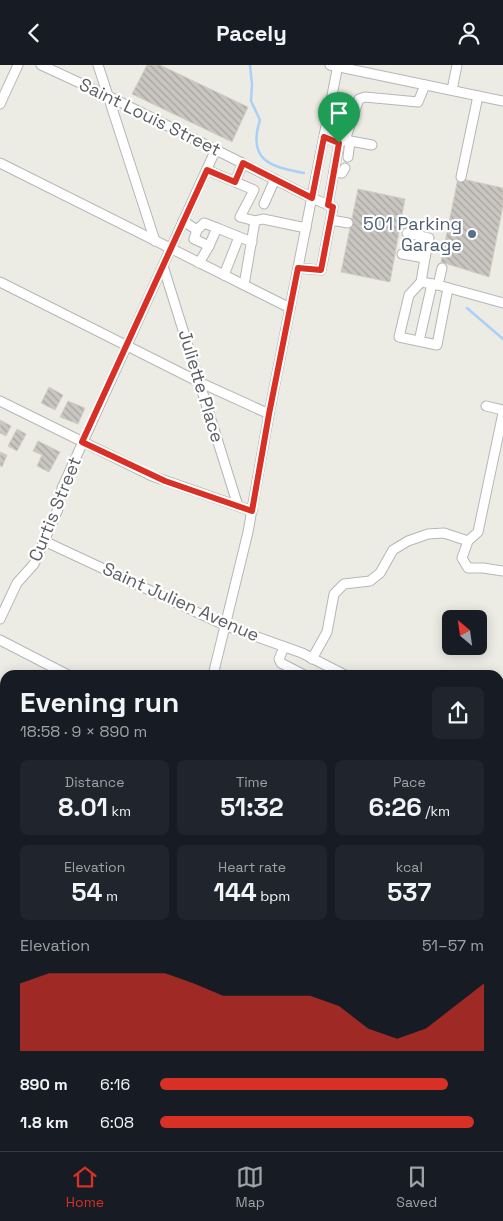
<!DOCTYPE html>
<meta charset="utf-8">
<style>
body{margin:0;font-family:"Space Grotesk",sans-serif;background:#20242c;color:#f1f3f6;height:100vh;display:flex;flex-direction:column;font-size:19px;white-space:nowrap}
*{box-sizing:border-box;margin:0}
p{font-size:16px;color:#9ea1a6}
.icon{flex:none;width:28px;height:28px;fill:none;stroke:currentColor;stroke-width:2;stroke-linecap:round;stroke-linejoin:round}
.map{position:relative;flex:1;overflow:hidden}
.sheet{position:absolute;left:0px;top:605px;width:504px;height:481px;display:flex;flex-direction:column;background:#171b24;border-radius:15px 15px 0 0;box-shadow:0 2px 12px #0003}
.sheet>*{flex:none}
.needle{width:32px;rotate:331deg}
.tools{position:absolute;left:442px;top:545px;display:grid;gap:10px}
.tools a{display:grid;place-items:center;width:45px;height:45px;border-radius:8px;background:#171b24;box-shadow:0 2px 12px #0003;font-size:25px}
.pin{position:absolute;display:grid;place-items:center;width:42px;height:42px;color:#fff;margin:-51px -21px;border-radius:50% 50% 50% 0;rotate:-45deg;box-shadow:0 0 5px #0007}
.pin .icon{rotate:45deg}
.round{display:grid;place-items:center;flex:none;width:52px;height:52px;border-radius:8px;background:#20242c}
.headline{display:flex;align-items:center;justify-content:space-between;height:85px;padding:0 20px}
h1{font-size:28px;font-weight:800;line-height:38px}
.stats{display:grid;grid-template-columns:repeat(3,1fr);gap:8px;height:85px;padding:5px 20px}
.stats div{display:grid;align-content:center;border-radius:8px;background:#20242c;text-align:center}
.stats b{font-size:25px;font-weight:800}
.stats small{font-size:14px;font-weight:400}
.stats p{font-size:14px}
.chart{height:140px;padding:10px 20px}
.chart p{display:flex;justify-content:space-between}
.chart svg{width:100%;height:90px;margin-top:5px;fill:#d93025;opacity:.7}
ul{padding:0 20px;list-style:none;font-size:16px}
li{display:grid;grid-template-columns:80px 60px 1fr;align-items:center;height:38px}
li i{height:12px;border-radius:6px;background:#d93025}
header{display:flex;justify-content:space-between;align-items:center;height:65px;padding:0 20px;background:#171b24;font-size:22px;font-weight:800}
.tab-bar{display:flex;justify-content:space-around;align-items:center;height:70px;border-top:1px solid #363941;background:#171b24;font-size:14px;color:#9ea1a6}
.tab-bar a{display:grid;justify-items:center;gap:2px}
.tab-bar .on{color:#d93025}
.map>svg:first-child{display:block}
.education{fill:#dddbd3}
.lines{fill:none;stroke-linecap:round;stroke-linejoin:round}
.stream{stroke:#aad0f7;stroke-width:2.5}
.building{fill:url(#building-back-hatch);stroke:#d2cec3}
.minor-casing{stroke:#b5b6ba;stroke-width:11}
.major-casing{stroke:#e5cb66;stroke-width:14}
.path{stroke:#9cc3aa;stroke-width:1;stroke-dasharray:5 2.5;stroke-linecap:butt}
.minor{stroke:#fff;stroke-width:9}
.major{stroke:#f8f2af;stroke-width:11}
.route-casing{stroke:#fff;stroke-width:10}
.route{stroke:#d93025;stroke-width:6}
.service-dot{fill:#5c6f8a;stroke:#fff;stroke-width:2}
.labels{text-anchor:middle;stroke-width:4.5;stroke-linejoin:round;paint-order:stroke}
.street-label{font-size:18px;fill:#5c5f63;stroke:#fff}
.service-label{font-size:18px;fill:#4e5e75;stroke:#fff;text-anchor:end}
</style>
<header><svg class="icon" aria-label="back" viewBox="0 0 24 24"><path d="M15 5l-7 7 7 7"/></svg>Pacely<svg class="icon" aria-label="person" viewBox="0 0 24 24"><circle cx="12" cy="8" r="4"/><path d="M4 21q1-7 8-7t8 7"/></svg></header>
<div class="map">
<svg width="503" height="1086" viewBox="0 0 503 1086">
<defs>
<pattern id="building-back-hatch" width="6" height="6" patternUnits="userSpaceOnUse" patternTransform="scale(1.25)"><rect width="6" height="6" fill="#c9c6c1"/><path d="M-1 5l2 2M0 0l6 6M5-1l2 2" fill="none" stroke="#a6a4a0"/></pattern>
</defs>
<rect width="100%" height="100%" fill="#edece4"/>
<polygon class="education" points="0,798 5,800 5,1081 457,1081 453,1086 0,1086"/>
<g class="lines">
<g class="stream">
<path d="M 250,0 L 252,19 L 251,36 L 260,55 C 247,95 270,102 304,108"/>
<polyline points="467,243 503,274"/>
</g>
</g>
<g class="building">
<polygon points="147,0 160,0 248,42 232,77 132,29"/>
<polygon points="458,113 503,123 503,141 489,212 441,197"/>
<polygon points="358,124 405,134 390,217 341,207"/>
<polygon points="49,322 63,330 55,345 41,338"/>
<polygon points="68,336 85,343 78,359 60,352"/>
<polygon points="0,355 11,361 6,371 0,368"/>
<polygon points="17,364 26,369 17,386 8,381"/>
<polygon points="38,376 60,387 49,407 37,401 42,390 33,386"/>
<polygon points="0,387 7,390 2,402 0,401"/>
<polygon points="329,1081 349,1081 353,1085 334,1086"/>
<polygon points="360,1081 382,1081 378,1086 356,1086"/>
</g>
<g class="lines">
<defs>
<g id="minor">
<polyline points="41,0 108,31 312,133 333,142 321,205 298,203"/>
<polyline points="98,0 155,176"/>
<polyline points="330,0 503,36"/>
<polyline points="452,25 457,0"/>
<polyline points="0,39 18,0"/>
<polyline points="324,72 339,78 328,140"/>
<polyline points="345,75 372,80"/>
<polyline points="339,78 345,75 359,34 365,32 418,37 425,20"/>
<polyline points="348,92 350,76"/>
<polyline points="0,98 290,243"/>
<polyline points="207,105 254,125 240,152 255,156"/>
<polyline points="334,107 342,108 345,103"/>
<polyline points="461,112 478,31"/>
<polyline points="235,117 243,98"/>
<polyline points="264,139 275,114"/>
<polyline points="331,155 348,158"/>
<polyline points="183,156 197,165 194,174 209,181 199,198"/>
<polyline points="217,163 252,177"/>
<polyline points="197,165 204,158 217,163 209,181"/>
<polyline points="407,168 429,173 425,193"/>
<polyline points="402,189 425,193 421,217"/>
<polyline points="163,201 238,441"/>
<polyline points="442,203 438,220 503,238"/>
<polyline points="224,210 239,172"/>
<polyline points="0,217 199,317 269,349"/>
<polyline points="244,220 255,156 263,154 306,163"/>
<polyline points="438,220 421,217 409,230 399,272 437,280 448,223"/>
<polyline points="419,276 432,219"/>
<polyline points="0,336 152,411 252,446"/>
<polyline points="486,341 503,345"/>
<polyline points="503,348 478,467 468,476 462,493 468,503 483,503 503,506"/>
<polyline points="44,476 224,560 302,588 345,610"/>
<polyline points="0,554 17,518 34,499 58,444 62,423 216,84"/>
<polyline points="0,575 68,610"/>
<polyline points="284,582 279,594 281,598 304,610"/>
<polyline points="312,594 327,567 334,529 344,519 370,516 380,508 393,485 408,476 428,469 444,468 468,476"/>
<polyline points="213,610 248,467 269,349 338,0"/>
<polyline points="0,679 5,682"/>
<polyline points="499,690 503,692"/>
<polyline points="0,784 5,786"/>
<polyline points="499,799 503,794"/>
<polyline points="499,887 503,881"/>
<polyline points="499,899 503,902"/>
<polyline points="499,939 503,941"/>
<polyline points="499,1037 503,1040"/>
<polyline points="0,1074 5,1077"/>
<polyline points="499,1074 503,1076"/>
<polyline points="14,1081 24,1086"/>
<polyline points="78,1086 80,1081"/>
</g>
<g id="major">
<polyline points="499,1057 503,1052"/>
<polyline points="473,1086 477,1081"/>
</g>
</defs>
<use href="#minor" class="minor-casing"/>
<use href="#major" class="major-casing"/>
<g class="path">
<polyline points="0,1063 5,1066"/>
<polyline points="36,1081 45,1086"/>
<polyline points="64,1086 66,1081"/>
<polyline points="434,1086 441,1081"/>
</g>
<use href="#minor" class="minor"/>
<use href="#major" class="major"/>
</g>
<g class="lines">
<defs>
<polygon id="route" points="324,72 339,78 328,140 333,142 321,205 298,203 269,349 252,446 165,416 82,377 207,105 235,117 243,98 312,133"/>
</defs>
<use href="#route" class="route-casing"/>
<use href="#route" class="route"/>
</g>
<circle class="service-dot" cx="472" cy="169" r="5"/>
<g class="labels">
<g class="street-label">
<text transform="translate(150 52) rotate(26)" y="6">Saint Louis Street</text>
<text transform="translate(201 321) rotate(73)" y="6">Juliette Place</text>
<text transform="translate(55 444) rotate(-68)" y="6">Curtis Street</text>
<text transform="translate(181 537) rotate(24)" y="6">Saint Julien Avenue</text>
</g>
<g class="service-label">
<text x="462" y="165">501 Parking<tspan x="462" dy="21">Garage</tspan></text>
</g>
</g>
</svg>
<div class="tools">
<a><svg class="needle" viewBox="-14 -14 28 28"><path d="M0-13l5 13h-10z" fill="#e53935"/><path d="M0 13l5-13h-10z" fill="#9ea1a6"/></svg></a>
</div>
<div class="pin" style="left:339px;top:78px;background:#1e9e55"><svg class="icon" aria-label="arrive" viewBox="0 0 24 24"><path d="M6 21V4h12l-3 4 3 4H6"/></svg></div>
<section class="sheet">
<div class="headline"><div><h1>Evening run</h1><p>18:58 · 9 × 890 m</p></div><a class="round"><svg class="icon" aria-label="share" viewBox="0 0 24 24"><path d="M12 15V3M7 8l5-5 5 5M5 13v7h14v-7"/></svg></a></div>
<div class="stats">
<div><p>Distance</p><b>8.01<small> km</small></b></div>
<div><p>Time</p><b>51:32</b></div>
<div><p>Pace</p><b>6:26<small> /km</small></b></div>
</div>
<div class="stats">
<div><p>Elevation</p><b>54<small> m</small></b></div>
<div><p>Heart rate</p><b>144<small> bpm</small></b></div>
<div><p>kcal</p><b>537</b></div>
</div>
<div class="chart"><p><span>Elevation</span>51–57 m</p>
<svg viewBox="0 0 160 44" preserveAspectRatio="none"><path d="M0 44V11L10 6L20 6L30 6L40 6L50 6L60 11L70 17L80 17L90 17L100 17L110 22L120 33L130 38L140 33L150 22L160 11V44z"/></svg>
</div>
<ul>
<li><b>890 m</b>6:16<i style="width:89%"></i></li>
<li><b>1.8 km</b>6:08<i style="width:97%"></i></li>
</ul>
</section>
</div>
<nav class="tab-bar">
<a class="on"><svg class="icon" aria-label="home" viewBox="0 0 24 24"><path d="M3 11l9-7 9 7M6 9v11h12V9"/></svg>Home</a>
<a><svg class="icon" aria-label="map" viewBox="0 0 24 24"><path d="M3 6l6-2 6 2 6-2v14l-6 2-6-2-6 2zM9 4v14M15 6v14"/></svg>Map</a>
<a><svg class="icon" aria-label="saved" viewBox="0 0 24 24"><path d="M7 4h10v16l-5-4-5 4z"/></svg>Saved</a>
</nav>
